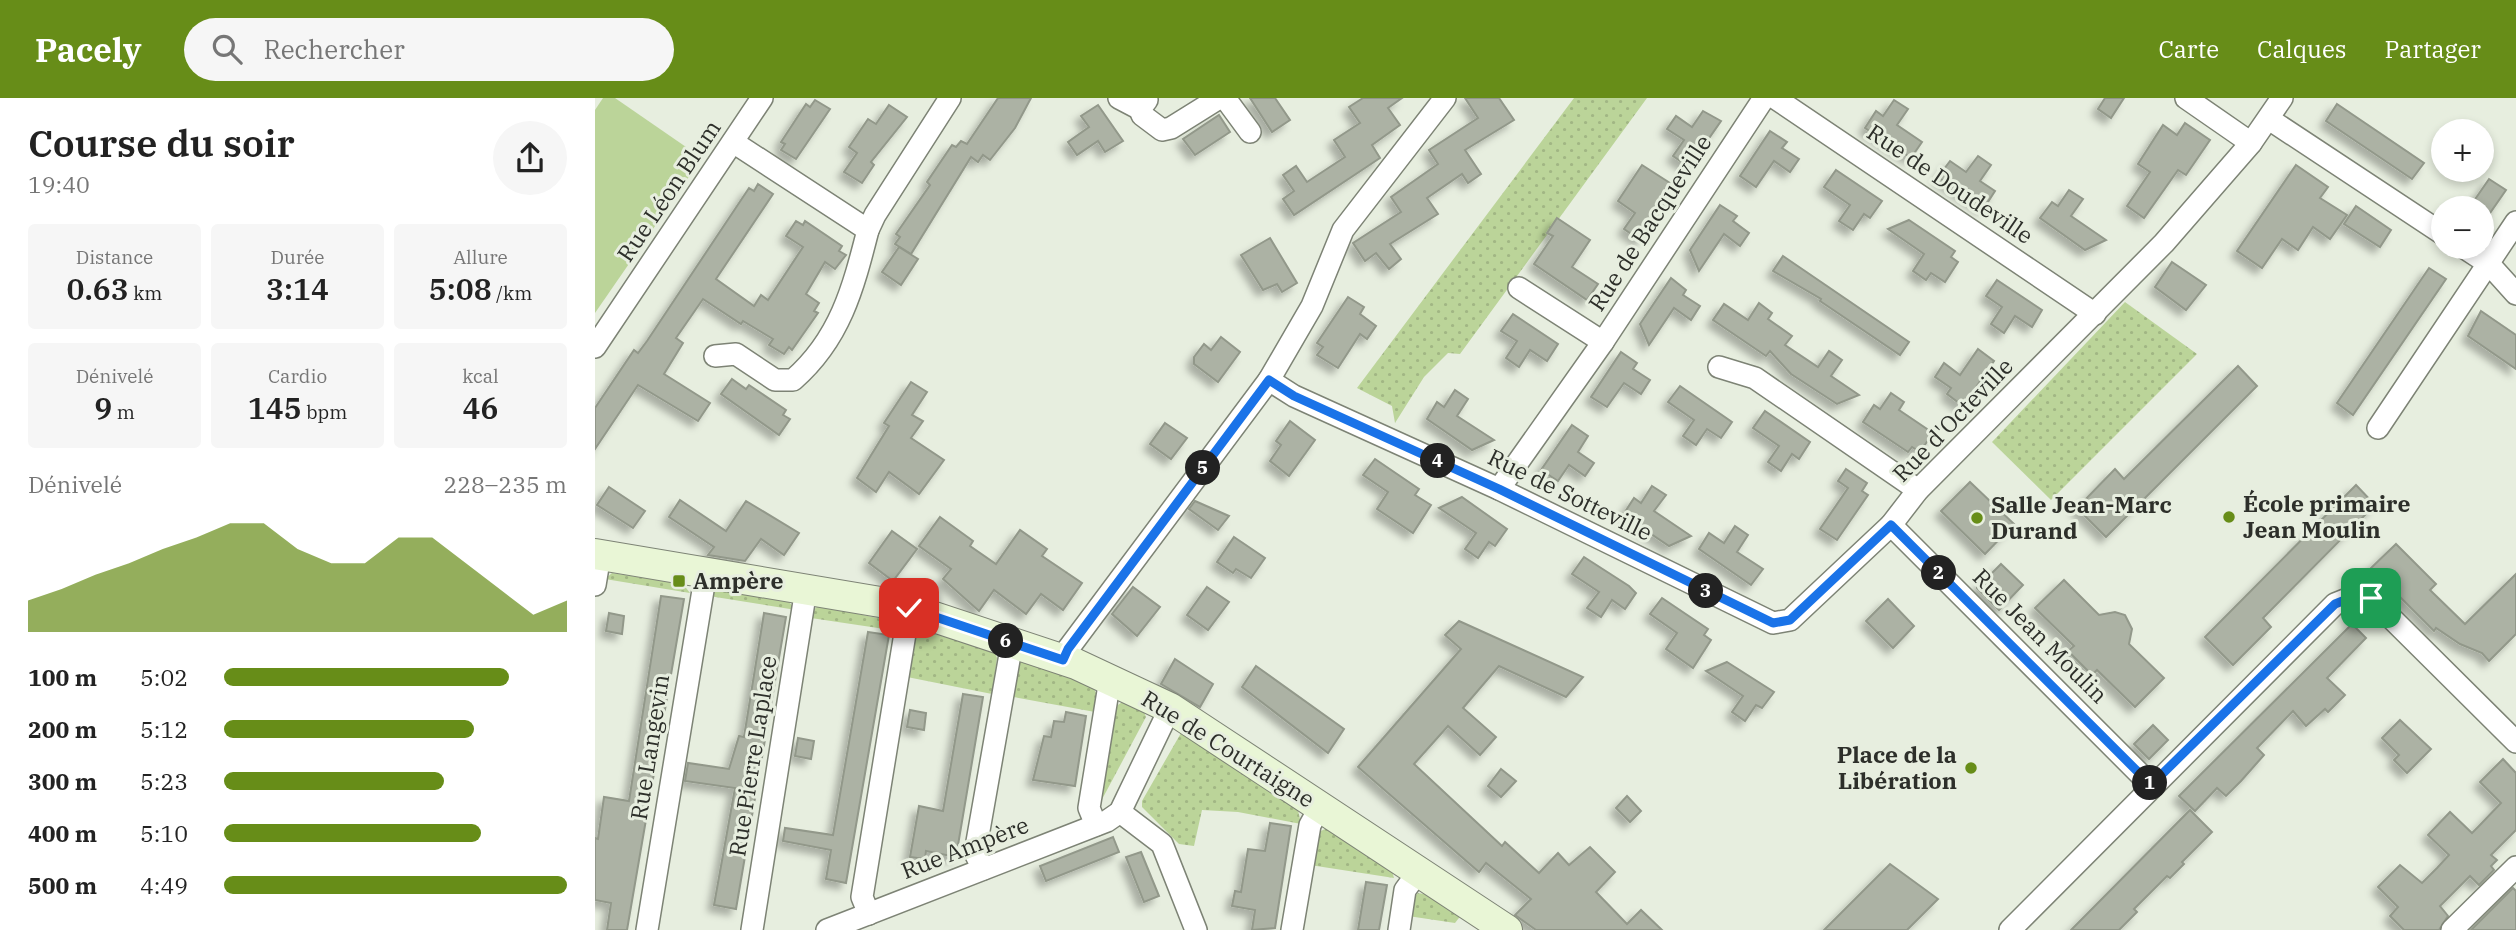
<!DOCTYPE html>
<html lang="fr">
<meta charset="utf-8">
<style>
body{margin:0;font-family:"IBM Plex Serif",serif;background:#f6f6f6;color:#222;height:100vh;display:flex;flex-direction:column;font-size:26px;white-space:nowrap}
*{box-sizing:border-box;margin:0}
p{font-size:23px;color:#767676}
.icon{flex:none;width:38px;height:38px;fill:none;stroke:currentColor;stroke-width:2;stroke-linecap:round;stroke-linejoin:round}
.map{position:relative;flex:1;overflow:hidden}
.panel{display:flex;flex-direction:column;background:#fff;width:595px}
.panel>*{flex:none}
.buttons{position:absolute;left:1836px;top:21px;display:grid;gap:14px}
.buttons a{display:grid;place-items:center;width:63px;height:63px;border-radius:50%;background:#fff;box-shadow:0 4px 10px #0003;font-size:35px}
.pin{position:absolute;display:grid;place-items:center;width:60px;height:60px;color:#fff;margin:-30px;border-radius:14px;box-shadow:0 4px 10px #0006}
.km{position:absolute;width:35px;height:35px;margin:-18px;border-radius:50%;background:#222;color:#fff;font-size:19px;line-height:35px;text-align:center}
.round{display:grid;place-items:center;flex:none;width:74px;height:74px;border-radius:37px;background:#f6f6f6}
.summary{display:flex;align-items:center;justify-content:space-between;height:119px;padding:0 28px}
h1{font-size:38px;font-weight:600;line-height:52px}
.figures{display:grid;grid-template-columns:repeat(3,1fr);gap:10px;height:119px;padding:7px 28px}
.figures div{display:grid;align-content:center;border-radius:7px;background:#f6f6f6;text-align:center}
.figures b{font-size:30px;font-weight:600}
.figures small{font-size:19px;font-weight:400}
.figures p{font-size:19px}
.chart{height:196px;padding:14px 28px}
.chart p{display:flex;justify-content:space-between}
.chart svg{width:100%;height:126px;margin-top:7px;fill:#678d18;opacity:.7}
ul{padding:0 28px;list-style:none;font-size:23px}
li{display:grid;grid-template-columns:112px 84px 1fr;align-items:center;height:52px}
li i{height:18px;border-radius:9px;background:#678d18}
header{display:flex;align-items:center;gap:42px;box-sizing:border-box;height:98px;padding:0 35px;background:#678d18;color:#fff}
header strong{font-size:33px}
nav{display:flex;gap:38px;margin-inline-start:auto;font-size:24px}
.search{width:490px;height:63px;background:#f6f6f6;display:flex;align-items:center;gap:18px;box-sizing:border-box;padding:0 24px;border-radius:38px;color:#767676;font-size:26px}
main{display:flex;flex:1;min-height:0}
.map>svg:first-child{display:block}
.grass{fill:url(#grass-dots)}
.pitch{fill:#bbd499}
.building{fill:#acb2a4;stroke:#92988a;stroke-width:2;filter:url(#shadow)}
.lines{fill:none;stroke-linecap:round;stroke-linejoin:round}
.street-casing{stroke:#7d8375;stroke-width:24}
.secondary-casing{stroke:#7d8375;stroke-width:32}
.street{stroke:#fff;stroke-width:21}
.secondary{stroke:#e9f6d6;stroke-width:30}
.route-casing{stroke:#fff;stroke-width:14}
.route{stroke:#1a73e8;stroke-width:9}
.poi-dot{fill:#678d18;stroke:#e7eedf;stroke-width:2.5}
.labels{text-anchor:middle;stroke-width:6;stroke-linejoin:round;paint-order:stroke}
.street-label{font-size:23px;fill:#2d2f2a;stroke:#e7eedf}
.poi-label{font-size:23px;font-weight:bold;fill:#2d2f2a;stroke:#e7eedf;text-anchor:start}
</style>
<header>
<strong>Pacely</strong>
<div class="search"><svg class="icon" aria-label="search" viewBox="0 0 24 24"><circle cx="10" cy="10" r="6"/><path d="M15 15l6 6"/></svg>Rechercher</div>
<nav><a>Carte</a><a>Calques</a><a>Partager</a></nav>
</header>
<main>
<section class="panel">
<div class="summary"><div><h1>Course du soir</h1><p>19:40</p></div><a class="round"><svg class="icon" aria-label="share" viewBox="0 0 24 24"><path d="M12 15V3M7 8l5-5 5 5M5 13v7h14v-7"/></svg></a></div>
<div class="figures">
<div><p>Distance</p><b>0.63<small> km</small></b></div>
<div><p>Durée</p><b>3:14</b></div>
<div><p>Allure</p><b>5:08<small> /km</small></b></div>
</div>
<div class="figures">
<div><p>Dénivelé</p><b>9<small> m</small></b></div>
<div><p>Cardio</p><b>145<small> bpm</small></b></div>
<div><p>kcal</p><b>46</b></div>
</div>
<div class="chart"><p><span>Dénivelé</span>228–235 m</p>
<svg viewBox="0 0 160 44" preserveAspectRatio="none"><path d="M0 44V33L10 29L20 24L30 20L40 15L50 11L60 6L70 6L80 15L90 20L100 20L110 11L120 11L130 20L140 29L150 38L160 33V44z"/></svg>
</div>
<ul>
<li><b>100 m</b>5:02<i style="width:83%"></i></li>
<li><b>200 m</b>5:12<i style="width:73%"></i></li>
<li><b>300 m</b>5:23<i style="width:64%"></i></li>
<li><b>400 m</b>5:10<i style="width:75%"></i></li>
<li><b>500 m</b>4:49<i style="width:100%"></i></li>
</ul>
</section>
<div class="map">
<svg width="1921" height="832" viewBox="0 0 1921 832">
<defs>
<pattern id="grass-dots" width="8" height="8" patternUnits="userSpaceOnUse" patternTransform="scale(1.75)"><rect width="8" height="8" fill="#bbd499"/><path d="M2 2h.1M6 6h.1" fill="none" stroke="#a1b684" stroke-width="1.8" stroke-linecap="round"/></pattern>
<filter id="shadow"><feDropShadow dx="-6" dy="6" stdDeviation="3.5" flood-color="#0004"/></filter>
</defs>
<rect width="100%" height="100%" fill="#e7eedf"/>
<g class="grass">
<polygon points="979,0 1052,0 865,256 853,255 829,279 800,325 797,308 762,290"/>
<polygon points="1530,204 1602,256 1456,402 1397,344"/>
<polygon points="17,475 88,486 95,495 10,481"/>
<polygon points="122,492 194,504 201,512 114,498"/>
<polygon points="223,508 298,523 303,533 216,520 216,514"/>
<polygon points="322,531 399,553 402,560 397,596 312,579 319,535"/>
<polygon points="425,562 497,587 501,595 500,614 413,598 417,571"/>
<polygon points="529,603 549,614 551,619 504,707 518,610"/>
<polygon points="586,635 703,712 706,726 643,714 607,712 599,748 584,746 547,709 547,703"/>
<polygon points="732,730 797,773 799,780 715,767 724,734"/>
<polygon points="823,795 835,797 867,816 860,825 813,818 817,801"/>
</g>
<polygon class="pitch" points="8,0 20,0 107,60 0,215 0,12"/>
<g class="building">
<polygon points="403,0 436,0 420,30 395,62 388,57 383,64 376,59 316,156 300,146 305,139 301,136 335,87 332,84 357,47 361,49 366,43 372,46"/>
<polygon points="655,0 680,0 695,22 677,34"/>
<polygon points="768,0 807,0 793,10 805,27 777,47 785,60 699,117 688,101 699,93 688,77 701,68 712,84 750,59 739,42 765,25 754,9"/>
<polygon points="870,0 904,0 919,22 870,52 886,76 873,85 867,76 832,100 843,116 795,146 806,161 794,171 781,155 770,163 758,145 806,114 796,99 843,66 834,52 883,20"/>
<polygon points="1510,0 1529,0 1516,20 1503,11"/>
<polygon points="220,2 235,11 201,61 186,52 190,46 186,44 211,6 215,9"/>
<polygon points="1299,2 1313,11 1302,27 1327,44 1316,60 1270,30 1281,13 1288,18"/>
<polygon points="1742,6 1829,65 1817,81 1731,23"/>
<polygon points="294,7 312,19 276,64 279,67 267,85 249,74 262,55 254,49 273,21 281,26"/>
<polygon points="503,7 528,43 510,54 503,43 482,57 473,44 494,29 486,18"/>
<polygon points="1108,13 1126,23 1094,69 1078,58 1089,42 1072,31 1081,18 1097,29"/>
<polygon points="624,17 635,34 600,57 588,41"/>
<polygon points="1590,25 1615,42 1591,77 1583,72 1549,120 1532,108 1555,74 1543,66 1568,27 1582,37"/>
<polygon points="1175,33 1192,44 1187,50 1204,61 1195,74 1179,63 1161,89 1145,78"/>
<polygon points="1383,58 1396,67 1385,83 1400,93 1389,110 1343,79 1355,63 1371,74"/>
<polygon points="1047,67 1075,85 1070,93 1076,96 1045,142 1029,131 1040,115 1023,103"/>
<polygon points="1701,67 1733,89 1725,100 1752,117 1735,141 1718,129 1703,152 1687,141 1667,170 1642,153"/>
<polygon points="1241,72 1287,103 1275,120 1269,116 1258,132 1244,123 1255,107 1229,89"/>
<polygon points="1894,81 1911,92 1886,128 1886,110 1874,110"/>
<polygon points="163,86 178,96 121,181 159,208 166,197 173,202 208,149 191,138 201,123 208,127 210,123 247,148 244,153 251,157 240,171 230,164 211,196 224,205 219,213 223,215 197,252 194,249 189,256 174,247 178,241 148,223 146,226 108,201 81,240 88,245 69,276 115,305 103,323 43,287 0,351 0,310 39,252 43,255 52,243 154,90 159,93"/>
<polygon points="1474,92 1488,101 1476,118 1511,142 1490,152 1445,120 1457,104 1463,108"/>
<polygon points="1125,107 1142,118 1138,123 1154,135 1145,148 1129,136 1104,173 1095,152"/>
<polygon points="1761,108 1796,132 1785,149 1749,126"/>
<polygon points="962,120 995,142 977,169 1003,186 992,202 939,166 958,138 952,135"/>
<polygon points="1314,122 1360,153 1356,159 1363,164 1350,184 1336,175 1331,182 1318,173 1329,156 1293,131"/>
<polygon points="675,140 702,185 687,194 682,186 668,192 646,157"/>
<polygon points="304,149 323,161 306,187 287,174"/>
<polygon points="1188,158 1314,244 1305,257 1225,203 1226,201 1178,173"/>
<polygon points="1577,164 1611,187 1591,212 1560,189"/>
<polygon points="1834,170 1851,181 1758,317 1742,305"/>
<polygon points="1076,180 1091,192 1088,197 1105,208 1096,222 1079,210 1054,247 1045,226"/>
<polygon points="1402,182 1447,212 1437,229 1420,218 1409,235 1396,226 1407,209 1391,198"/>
<polygon points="753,199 769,209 765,216 781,228 772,241 765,236 743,270 722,257 728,249 722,245"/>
<polygon points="1164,205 1177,215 1173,221 1197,238 1190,247 1223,269 1234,253 1247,262 1236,278 1264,297 1242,306 1196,276 1175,253 1171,258 1118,222 1129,206 1153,222"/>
<polygon points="1886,213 1921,237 1921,271 1873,238"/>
<polygon points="918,216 963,246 952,263 935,252 924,269 911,260 922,243 906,233"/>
<polygon points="626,239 645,254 623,284 599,266 599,259 609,246 616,252"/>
<polygon points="1383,251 1399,263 1368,308 1352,296 1356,290 1340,279 1349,265 1365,277"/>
<polygon points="1026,254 1042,265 1038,271 1055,282 1046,296 1029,285 1012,309 996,299"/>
<polygon points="1643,268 1662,288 1511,439 1482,410 1520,371 1529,381"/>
<polygon points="137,281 151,291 154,287 191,312 188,317 195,321 184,337 126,296"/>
<polygon points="316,284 332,294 317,317 328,323 316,340 349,362 324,396 294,374 281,394 262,380 294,328 289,325"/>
<polygon points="1085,288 1137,324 1126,340 1112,331 1101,347 1088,338 1099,322 1073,304"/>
<polygon points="860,292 873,301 862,318 899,342 877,352 832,321 842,304 849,309"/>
<polygon points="1296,295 1309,304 1304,312 1338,335 1325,354 1317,349 1313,354 1268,324 1279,307 1285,311"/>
<polygon points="1170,313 1215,344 1204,361 1197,356 1186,373 1173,364 1184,348 1158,330"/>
<polygon points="695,323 720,342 694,378 675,363 686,347 681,343"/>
<polygon points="570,325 592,340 576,361 555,346"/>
<polygon points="977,327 993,338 983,354 999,365 990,378 974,367 963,383 946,372"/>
<polygon points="780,361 824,391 820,397 836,407 818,435 782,411 793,394 768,377"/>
<polygon points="1251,371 1272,385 1267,393 1273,397 1242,442 1225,431 1253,390 1243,383"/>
<polygon points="1375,384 1419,426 1390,456 1346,413"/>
<polygon points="1761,387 1780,407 1668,520 1676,529 1638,567 1610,539"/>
<polygon points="1057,388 1071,397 1059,413 1096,438 1074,448 1028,417 1039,400 1046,405"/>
<polygon points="14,389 50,413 38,430 2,407"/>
<polygon points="867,399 912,431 900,448 894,444 883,460 870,451 881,435 844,410"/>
<polygon points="85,402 131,433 151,403 204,435 189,457 166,441 150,463 113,457 119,449 74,419"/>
<polygon points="600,403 634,418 623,432 594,411"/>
<polygon points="345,419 378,443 375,448 401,466 425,432 452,451 447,458 487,485 468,512 446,496 431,516 399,492 384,513 348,481 356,471 324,448"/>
<polygon points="1140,428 1153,437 1142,454 1168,471 1156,487 1104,451 1114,435 1129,445"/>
<polygon points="297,433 322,451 298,483 274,465"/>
<polygon points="639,439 670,460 656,480 641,471 638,475 622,464"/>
<polygon points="1801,446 1841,486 1835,492 1870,526 1921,476 1921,536 1894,563 1887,555 1865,546 1841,530 1839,533 1776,470"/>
<polygon points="989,459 1034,488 1041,495 1030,511 1017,502 1006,519 992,510 1004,494 977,476"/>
<polygon points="1406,466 1428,487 1404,512 1382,490"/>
<polygon points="1469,482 1504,517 1520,514 1530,517 1537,531 1534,546 1569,580 1540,609 1502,572 1497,577 1473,553 1479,548 1440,510"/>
<polygon points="538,489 565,509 542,538 517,516"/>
<polygon points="612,489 634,504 613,532 592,517"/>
<polygon points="66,498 89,501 32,832 12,832 16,805 0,802 0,740 3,741 9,699 34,703"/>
<polygon points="1067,500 1113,531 1109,537 1116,542 1098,570 1071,551 1082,535 1055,516"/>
<polygon points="1293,501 1319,528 1298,550 1271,523"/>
<polygon points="14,515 29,518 27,536 11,533"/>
<polygon points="169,515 191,519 141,811 119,807 140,690 90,683 93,665 134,671 144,638 149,639"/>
<polygon points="864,523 988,579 971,599 904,568 868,610 901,639 885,657 853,628 819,666 907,748 910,744 944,775 963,755 974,767 995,749 1020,774 1001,794 1032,826 1046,812 1067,832 941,832 920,817 936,801 891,765 884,774 763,669 866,551 850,537"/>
<polygon points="1757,526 1771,540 1732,580 1750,597 1733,614 1730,611 1711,628 1698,613 1662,650 1669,657 1646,683 1631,698 1622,690 1600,713 1584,698"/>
<polygon points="273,534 294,537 251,785 231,781 236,752 188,743 190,730 238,737"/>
<polygon points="580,561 618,586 605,609 566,586"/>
<polygon points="1132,564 1179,594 1167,610 1161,607 1150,623 1137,614 1148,598 1111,573"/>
<polygon points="661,568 749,631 733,655 647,589"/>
<polygon points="368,596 388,599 361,759 331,753 330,761 315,759 324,708 348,713"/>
<polygon points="315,612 331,615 329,632 312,629"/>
<polygon points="471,614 491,618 480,688 438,682 449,638 456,639 459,623 469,624"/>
<polygon points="1805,622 1836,651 1812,675 1799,662 1804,657 1787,640"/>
<polygon points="1558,627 1573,642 1554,661 1539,646"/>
<polygon points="203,640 219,643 216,661 200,658"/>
<polygon points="1908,661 1921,675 1921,732 1896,757 1902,762 1896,768 1899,772 1884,787 1875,778 1845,808 1853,818 1844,832 1809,832 1795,818 1803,809 1783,789 1805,767 1827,785 1842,770 1854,757 1833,737 1855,714 1877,735 1883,729 1906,705 1885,684"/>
<polygon points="906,671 921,683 906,699 893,688"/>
<polygon points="1032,698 1046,713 1035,724 1021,710"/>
<polygon points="1595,712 1617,734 1587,764 1589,766 1575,780 1572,778 1539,811 1542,814 1524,832 1476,832"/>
<polygon points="675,725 696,728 680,830 657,832 660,812 637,808 640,793 646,794 653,751 670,753"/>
<polygon points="518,739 524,754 451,783 445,768"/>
<polygon points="546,754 564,798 549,804 531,759"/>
<polygon points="1295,766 1343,801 1312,832 1229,832"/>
<polygon points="771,784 792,787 784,832 763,832"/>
<polygon points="1918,790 1921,793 1921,832 1876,832"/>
</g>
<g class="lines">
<defs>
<g id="street">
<polyline points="524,0 545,11 552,2"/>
<polyline points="630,0 655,34"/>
<polyline points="1180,0 1500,216"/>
<polyline points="1591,0 1656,45"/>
<polyline points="545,11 547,17 567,32 576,30 624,0"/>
<polyline points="1674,21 1848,136"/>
<polyline points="273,132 280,117 355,0"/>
<polyline points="1868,149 1894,166 1921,196"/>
<polyline points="924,190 1008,244"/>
<polyline points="0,249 167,0"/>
<path d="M 120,258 L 141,256 L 180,282 L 198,282 C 245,241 258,191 273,132 L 138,44"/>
<polyline points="1124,269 1160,280 1323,392"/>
<polyline points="674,282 699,298 904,391 1178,525 1195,522 1296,427 1323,392 1569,145 1656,45 1687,0"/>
<polyline points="1783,330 1921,124"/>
<polyline points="904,391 1008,244 1169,0"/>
<polyline points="1296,427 1556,687"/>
<polyline points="0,487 5,457"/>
<polyline points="468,562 473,551 674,282 717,208 748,132 850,0"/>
<polyline points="525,714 567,746 601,832"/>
<polyline points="501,727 494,710 515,581"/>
<polyline points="388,771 380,755 417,545"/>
<polyline points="274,816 267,799 314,511"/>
<polyline points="52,832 111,474"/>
<polyline points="157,832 211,491"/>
<polyline points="232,832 512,723 525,714 575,610"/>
<polyline points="697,832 715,727 725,709"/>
<polyline points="804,832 810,792 824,773"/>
<polyline points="1415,832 1740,506 1760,498 1776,500 1921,644"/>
<polyline points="1857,832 1921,769"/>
</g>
<polyline id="secondary" points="0,456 303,507 481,566 575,610 912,832"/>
</defs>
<use href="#street" class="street-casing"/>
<use href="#secondary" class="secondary-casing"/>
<use href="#street" class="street"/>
<use href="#secondary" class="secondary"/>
</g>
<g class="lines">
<defs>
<polyline id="route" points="314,510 468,562 473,551 674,282 699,298 904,391 1178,525 1195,522 1296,427 1556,687 1740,506 1760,498 1776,500"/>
</defs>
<use href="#route" class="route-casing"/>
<use href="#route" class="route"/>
</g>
<g class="poi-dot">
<circle cx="1634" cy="419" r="7"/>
<circle cx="1382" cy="420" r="7"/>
<rect x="77" y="476" width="14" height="14" rx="3.5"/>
<circle cx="1376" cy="670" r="7"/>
</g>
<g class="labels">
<g class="street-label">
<text transform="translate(1355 86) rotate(34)" y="8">Rue de Doudeville</text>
<text transform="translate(74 93) rotate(-56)" y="8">Rue Léon Blum</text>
<text transform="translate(1055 125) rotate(-57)" y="8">Rue de Bacqueville</text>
<text transform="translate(1358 322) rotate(-46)" y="8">Rue d'Octeville</text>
<text transform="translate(975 397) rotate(26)" y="8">Rue de Sotteville</text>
<text transform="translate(1445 538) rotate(45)" y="8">Rue Jean Moulin</text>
<text transform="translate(55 649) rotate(-81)" y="8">Rue Langevin</text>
<text transform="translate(633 651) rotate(32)" y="8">Rue de Courtaigne</text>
<text transform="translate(158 658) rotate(-81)" y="8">Rue Pierre Laplace</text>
<text transform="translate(370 750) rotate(-21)" y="8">Rue Ampère</text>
</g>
<g class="poi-label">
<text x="1648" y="414">École primaire<tspan x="1648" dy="26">Jean Moulin</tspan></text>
<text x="1396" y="415">Salle Jean-Marc<tspan x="1396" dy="26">Durand</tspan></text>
<text x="98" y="491">Ampère</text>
<text x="1362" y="665" text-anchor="end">Place de la<tspan x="1362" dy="26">Libération</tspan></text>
</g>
</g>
</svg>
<div class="buttons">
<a>+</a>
<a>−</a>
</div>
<div class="pin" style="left:1776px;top:500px;background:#1e9e55"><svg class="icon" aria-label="arrive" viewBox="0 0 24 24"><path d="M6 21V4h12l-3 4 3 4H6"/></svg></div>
<div class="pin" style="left:314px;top:510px;background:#d93025"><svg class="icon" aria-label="check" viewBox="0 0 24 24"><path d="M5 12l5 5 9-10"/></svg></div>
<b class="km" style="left:1555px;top:685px">1</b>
<b class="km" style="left:1344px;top:475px">2</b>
<b class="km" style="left:1111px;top:493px">3</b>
<b class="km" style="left:843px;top:363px">4</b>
<b class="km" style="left:608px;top:370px">5</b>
<b class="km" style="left:411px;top:543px">6</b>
</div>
</main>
